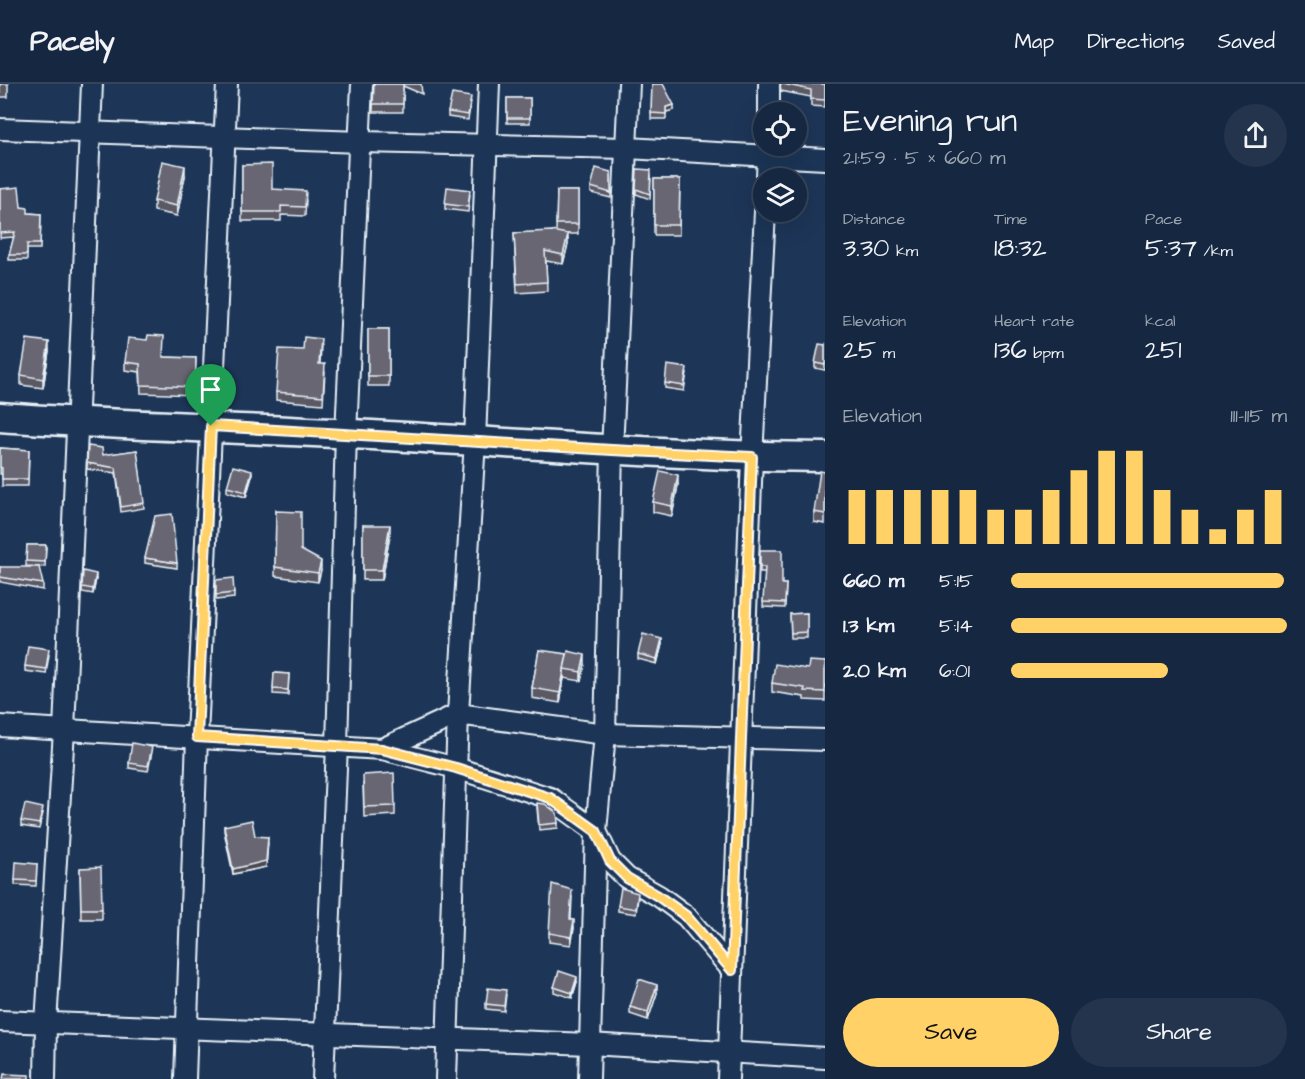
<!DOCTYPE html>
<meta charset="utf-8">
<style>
body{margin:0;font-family:"Architects Daughter",sans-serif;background:#23344c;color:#f1f3f6;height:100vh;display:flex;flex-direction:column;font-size:22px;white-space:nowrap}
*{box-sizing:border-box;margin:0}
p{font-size:20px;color:#9ea6b1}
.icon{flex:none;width:33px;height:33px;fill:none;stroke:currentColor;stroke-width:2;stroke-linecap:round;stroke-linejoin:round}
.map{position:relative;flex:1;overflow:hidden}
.sheet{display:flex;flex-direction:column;background:#162841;width:480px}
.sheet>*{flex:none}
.buttons{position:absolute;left:753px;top:18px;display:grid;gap:12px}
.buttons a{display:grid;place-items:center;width:54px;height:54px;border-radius:50%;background:#162841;box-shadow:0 6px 24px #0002,0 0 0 2px #35445a;font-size:30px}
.pin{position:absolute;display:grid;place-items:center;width:51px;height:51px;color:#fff;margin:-62px -26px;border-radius:50% 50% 50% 0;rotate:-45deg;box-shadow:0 0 6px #0007}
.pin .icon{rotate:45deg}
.round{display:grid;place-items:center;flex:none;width:63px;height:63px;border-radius:32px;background:#23344c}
.head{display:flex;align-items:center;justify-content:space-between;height:102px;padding:0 18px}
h1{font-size:33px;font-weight:600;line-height:45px}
.metrics{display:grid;grid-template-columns:repeat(3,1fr);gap:9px;height:102px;padding:6px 18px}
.metrics div{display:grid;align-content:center}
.metrics b{font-size:26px;font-weight:600}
.metrics small{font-size:16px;font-weight:400}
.metrics p{font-size:16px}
.chart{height:168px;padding:12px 18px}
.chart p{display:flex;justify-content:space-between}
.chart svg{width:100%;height:108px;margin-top:6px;stroke:#ffd166;stroke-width:6}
.primary-button{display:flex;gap:12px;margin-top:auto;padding:12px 18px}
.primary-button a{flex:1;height:69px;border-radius:36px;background:#ffd166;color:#111;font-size:24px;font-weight:600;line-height:69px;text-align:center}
.primary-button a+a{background:#23344c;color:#f1f3f6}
ul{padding:0 18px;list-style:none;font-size:20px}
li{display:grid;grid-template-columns:96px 72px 1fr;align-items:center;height:45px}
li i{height:15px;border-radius:8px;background:#ffd166}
header{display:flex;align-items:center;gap:36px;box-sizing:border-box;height:84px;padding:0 30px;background:#162841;border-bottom:2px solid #35445a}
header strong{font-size:28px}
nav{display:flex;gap:33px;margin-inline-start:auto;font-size:21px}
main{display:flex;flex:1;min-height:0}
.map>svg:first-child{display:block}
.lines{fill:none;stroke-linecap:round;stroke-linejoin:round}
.street-casing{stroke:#e8f1f8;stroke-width:24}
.secondary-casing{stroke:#e8f1f8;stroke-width:33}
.street{stroke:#1d3557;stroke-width:20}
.secondary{stroke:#1d3557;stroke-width:28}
.wall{fill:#5a5863;stroke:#e8f1f8;stroke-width:1.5}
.shaded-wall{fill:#4a4750;stroke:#e8f1f8;stroke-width:1.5}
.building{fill:#696673;stroke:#e8f1f8;stroke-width:1.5}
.route-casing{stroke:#fff;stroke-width:12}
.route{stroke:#ffd166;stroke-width:8}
</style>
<header>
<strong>Pacely</strong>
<nav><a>Map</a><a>Directions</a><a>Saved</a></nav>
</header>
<main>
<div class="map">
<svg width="825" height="995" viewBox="0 0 825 995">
<rect width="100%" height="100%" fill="#1d3557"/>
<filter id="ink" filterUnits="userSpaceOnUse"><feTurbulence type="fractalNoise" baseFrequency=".0167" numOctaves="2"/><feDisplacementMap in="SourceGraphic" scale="12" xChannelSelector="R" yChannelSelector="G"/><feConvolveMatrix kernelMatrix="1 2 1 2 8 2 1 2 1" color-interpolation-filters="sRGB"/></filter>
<g filter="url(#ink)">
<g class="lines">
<defs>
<g id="street">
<polyline points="769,28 769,0"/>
<polyline points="0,45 361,58 627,64 825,75"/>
<polyline points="767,94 768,62"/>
<polyline points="0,642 382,665 458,630 605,650 825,656"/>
<polyline points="382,665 456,684 550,714 596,747 610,777 627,794 659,812 686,832 732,886"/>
<polyline points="0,937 589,960 825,974"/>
<polyline points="45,995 46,940 64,646 92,0"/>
<polyline points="185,995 197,653 227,0"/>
<polyline points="323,995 337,661 346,350 362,0"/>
<polyline points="446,995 458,630 475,357 489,0"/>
<polyline points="589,995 596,747 605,650 612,367 629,0"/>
<polyline points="728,995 752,373 765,128"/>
</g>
<path id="secondary" d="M 0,333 C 124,342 248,344 372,351 C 523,359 674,372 825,373"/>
</defs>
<use href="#street" class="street-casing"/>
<use href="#secondary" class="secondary-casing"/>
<use href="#street" class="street"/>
<use href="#secondary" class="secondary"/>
</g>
<g class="wall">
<rect x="0" y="0" width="8" height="13"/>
<polygon points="374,0 421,0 422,10 403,2 403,28 373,28"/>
<polygon points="652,0 674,26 666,28 666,35 651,35"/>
<polygon points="780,0 825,0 825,23 811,22 811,13 781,7"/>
<rect x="507" y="14" width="23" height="25"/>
<polygon points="471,18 468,36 448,33 448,28"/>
<polygon points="242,81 272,105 306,116 305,132 281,131 281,137 242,137"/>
<polygon points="637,85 651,91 650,115 636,110"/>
<polygon points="611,88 611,114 591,109 591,103"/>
<polygon points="185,92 177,132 154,127 154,117"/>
<polygon points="654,95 680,95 679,151 654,151"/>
<polygon points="0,105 28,129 41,130 40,165 27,165 27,176 9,176 9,171 14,153 0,154"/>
<polygon points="557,107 578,107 578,150 567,150 568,160 563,180 546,177 547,207 517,209 514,149 556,148"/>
<polygon points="470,111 468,128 445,125 445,120"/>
<rect x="368" y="245" width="21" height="57"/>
<polygon points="825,261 825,286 815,284 815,279"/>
<polygon points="321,262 320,280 325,288 323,320 276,316 276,308 303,266"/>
<polygon points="49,267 43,304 21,301 21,291"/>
<polygon points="163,273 196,274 195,311 141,309 140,288 125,286 125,278"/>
<polygon points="687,289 684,307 665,304 665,299"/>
<polygon points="88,362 103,371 137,366 144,424 121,428 116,389 87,385"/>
<polygon points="0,364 29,366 28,402 2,402 2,390 0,390"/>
<polygon points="825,388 825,440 814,438 814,428"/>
<polygon points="252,392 246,413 227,408 227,403"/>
<polygon points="678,401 672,432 653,428 653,418"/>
<polygon points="276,427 301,466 321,486 318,498 275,492"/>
<polygon points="363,441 390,451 382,496 363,496"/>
<polygon points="27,461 46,461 45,483 26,482"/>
<polygon points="760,466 782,500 786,500 785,524 763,523 765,488 760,488"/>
<polygon points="145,474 177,479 177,484 145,479"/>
<polygon points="0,483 43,500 43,506 0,498"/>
<polygon points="83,487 96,495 93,510 82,508"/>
<polygon points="216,496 234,509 234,514 216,516"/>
<polygon points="807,529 807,554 791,554 790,530"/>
<polygon points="662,560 657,580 638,575 638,570"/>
<polygon points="539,566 585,580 581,597 564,594 560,619 532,614 532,604"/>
<polygon points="49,571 46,590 25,587 25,582"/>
<polygon points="825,578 825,617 804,616 804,613 772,608 772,599 808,585"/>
<polygon points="274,589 289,590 288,611 273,610"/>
<polygon points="152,668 148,687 129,684 129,679"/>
<polygon points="363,700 395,722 395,731 364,733"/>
<polygon points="537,724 558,739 558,744 539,746"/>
<polygon points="43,729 39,745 21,742 21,737"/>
<polygon points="224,742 255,752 268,759 266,783 233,790 224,747"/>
<polygon points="37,780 36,802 15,801 15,796"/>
<polygon points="80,784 102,825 102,835 81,835"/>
<polygon points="572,814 571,835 574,844 571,861 549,858 549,849"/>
<polygon points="638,814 636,830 618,827 618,822"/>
<polygon points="577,898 572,914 554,908 554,903"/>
<polygon points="657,909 648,936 630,930 630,923"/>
<polygon points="506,911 504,927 486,925 486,920"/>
</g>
<g class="shaded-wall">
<polygon points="674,21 674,26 666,28 666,23"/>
<polygon points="185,82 185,92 177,132 177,122"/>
<polygon points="568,150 568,160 563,180 563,171"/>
<polygon points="49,258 49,267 43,304 43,295"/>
<polygon points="252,387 252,392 246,413 246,408"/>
<polygon points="678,391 678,401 672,432 672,422"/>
<polygon points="390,441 390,451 382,496 382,486"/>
<polygon points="321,477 321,486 318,498 318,489"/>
<polygon points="96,490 96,495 93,510 93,505"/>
<polygon points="662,555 662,560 657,580 657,575"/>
<polygon points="567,570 564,585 564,594 560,619 560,609"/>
<polygon points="585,571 585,580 581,597 581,588"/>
<polygon points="268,753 266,783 233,790 233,785"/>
<polygon points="574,836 574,844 571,861 571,853"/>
<polygon points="577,893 577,898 572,914 572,909"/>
<polygon points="657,901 657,909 648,936 648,928"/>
</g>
<g class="building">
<polygon points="374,0 403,0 403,20 373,20"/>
<polygon points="652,0 663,0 674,21 666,23 666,30 651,29"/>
<polygon points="783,0 825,0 825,16 811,15 811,6"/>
<polygon points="452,10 471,13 468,31 448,28"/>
<rect x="507" y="14" width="23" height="20"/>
<polygon points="162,77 185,82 177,122 154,117"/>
<polygon points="272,80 272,105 306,107 305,123 281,122 281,128 242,128 242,81"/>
<polygon points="596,84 611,88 611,109 591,103"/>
<polygon points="637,85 651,86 650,110 636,105"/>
<polygon points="654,95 680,95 679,141 654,141"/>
<polygon points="19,103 21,123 28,124 28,129 41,130 40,160 27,160 27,171 9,171 15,148 0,149 0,105"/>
<polygon points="447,103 470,106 468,123 445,120"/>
<polygon points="557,107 578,107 578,140 556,140"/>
<polygon points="551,147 568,150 563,171 545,167 547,198 517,200 514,149"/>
<rect x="368" y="245" width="21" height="47"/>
<polygon points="148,251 164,252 163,273 196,274 195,303 141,301 140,280 125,278 128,254 147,256"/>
<polygon points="304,253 321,255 319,280 325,280 323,312 276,308 279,265 303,266"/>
<polygon points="27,255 49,258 43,295 21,291"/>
<polygon points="819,260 825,261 825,281 815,279"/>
<polygon points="667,281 687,284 684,302 665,299"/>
<polygon points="88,362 102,364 103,371 137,366 144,419 121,423 116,384 87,379"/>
<polygon points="0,364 29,366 28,395 2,395 2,384 0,383"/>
<polygon points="233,382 252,387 246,408 227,403"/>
<polygon points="660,387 678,391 672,422 653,418"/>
<polygon points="820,387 825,388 825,430 814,428"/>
<polygon points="276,427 301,428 301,466 321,477 318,489 275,483"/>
<polygon points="172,430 177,479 145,474 155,432"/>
<polygon points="363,441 390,441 382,486 363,486"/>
<polygon points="27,461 46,461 45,478 26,477"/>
<polygon points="760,466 782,466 782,500 786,500 785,519 763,518 765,483 760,483"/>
<polygon points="0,483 39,483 43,500 0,493"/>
<polygon points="83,487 96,490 93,505 82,503"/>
<polygon points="233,494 234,509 216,511 216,496"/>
<polygon points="807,529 807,548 791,549 790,530"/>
<polygon points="643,550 662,555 657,575 638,570"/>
<polygon points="28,562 49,565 46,585 25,582"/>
<polygon points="539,566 567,570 560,609 532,604"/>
<polygon points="568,567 585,571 581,588 564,585"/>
<polygon points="809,577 825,578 825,608 804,607 805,604 772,599 775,580 808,585"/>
<polygon points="274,589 289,590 288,606 273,605"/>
<polygon points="132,659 152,663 148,682 129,679"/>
<polygon points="394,689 395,722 364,723 363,691"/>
<polygon points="537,719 545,720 557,729 558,739 539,741"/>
<polygon points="25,720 43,724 39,740 21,737"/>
<polygon points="252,736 255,752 268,753 266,777 233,785 224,742"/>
<polygon points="16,778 37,780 36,797 15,796"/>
<polygon points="101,783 102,825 81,825 80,784"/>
<polygon points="552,800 572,806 570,835 574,836 571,853 549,849"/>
<polygon points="621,804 638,809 636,825 618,822"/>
<polygon points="559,887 577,893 572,909 554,903"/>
<polygon points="639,895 657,901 648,928 630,923"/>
<polygon points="488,904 506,906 504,922 486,920"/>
<polygon points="4,990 29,991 29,995 3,995"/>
</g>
</g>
<g class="lines" filter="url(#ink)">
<defs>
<polygon id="route" points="211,342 612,366 752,373 732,886 686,832 658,812 627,794 610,777 596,747 550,714 456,684 382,665 197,653"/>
</defs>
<use href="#route" class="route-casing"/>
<use href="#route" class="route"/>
</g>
</svg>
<div class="buttons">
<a><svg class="icon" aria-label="locate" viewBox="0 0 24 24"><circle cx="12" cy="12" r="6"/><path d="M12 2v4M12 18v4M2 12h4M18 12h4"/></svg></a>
<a><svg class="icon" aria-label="layers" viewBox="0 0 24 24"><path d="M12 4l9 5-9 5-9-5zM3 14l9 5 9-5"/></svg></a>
</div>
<div class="pin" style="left:211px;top:342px;background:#1e9e55"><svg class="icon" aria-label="arrive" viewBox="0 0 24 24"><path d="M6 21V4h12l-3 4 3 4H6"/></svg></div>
</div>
<section class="sheet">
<div class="head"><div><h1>Evening run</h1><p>21:59 · 5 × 660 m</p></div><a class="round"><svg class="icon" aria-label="share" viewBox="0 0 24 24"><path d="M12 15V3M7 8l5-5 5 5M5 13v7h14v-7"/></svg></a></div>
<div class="metrics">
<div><p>Distance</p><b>3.30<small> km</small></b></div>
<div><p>Time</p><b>18:32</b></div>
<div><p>Pace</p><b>5:37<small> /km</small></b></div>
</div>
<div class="metrics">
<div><p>Elevation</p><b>25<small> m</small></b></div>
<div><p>Heart rate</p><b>136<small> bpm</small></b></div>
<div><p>kcal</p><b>251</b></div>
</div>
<div class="chart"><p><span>Elevation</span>111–115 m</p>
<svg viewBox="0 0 160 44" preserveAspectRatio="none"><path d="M5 44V22M15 44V22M25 44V22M35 44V22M45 44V22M55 44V30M65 44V30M75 44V22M85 44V14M95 44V6M105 44V6M115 44V22M125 44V30M135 44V38M145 44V30M155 44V22"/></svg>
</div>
<ul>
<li><b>660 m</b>5:15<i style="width:99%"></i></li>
<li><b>1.3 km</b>5:14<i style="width:100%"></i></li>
<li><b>2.0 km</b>6:01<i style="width:57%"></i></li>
</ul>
<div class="primary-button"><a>Save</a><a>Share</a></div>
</section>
</main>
